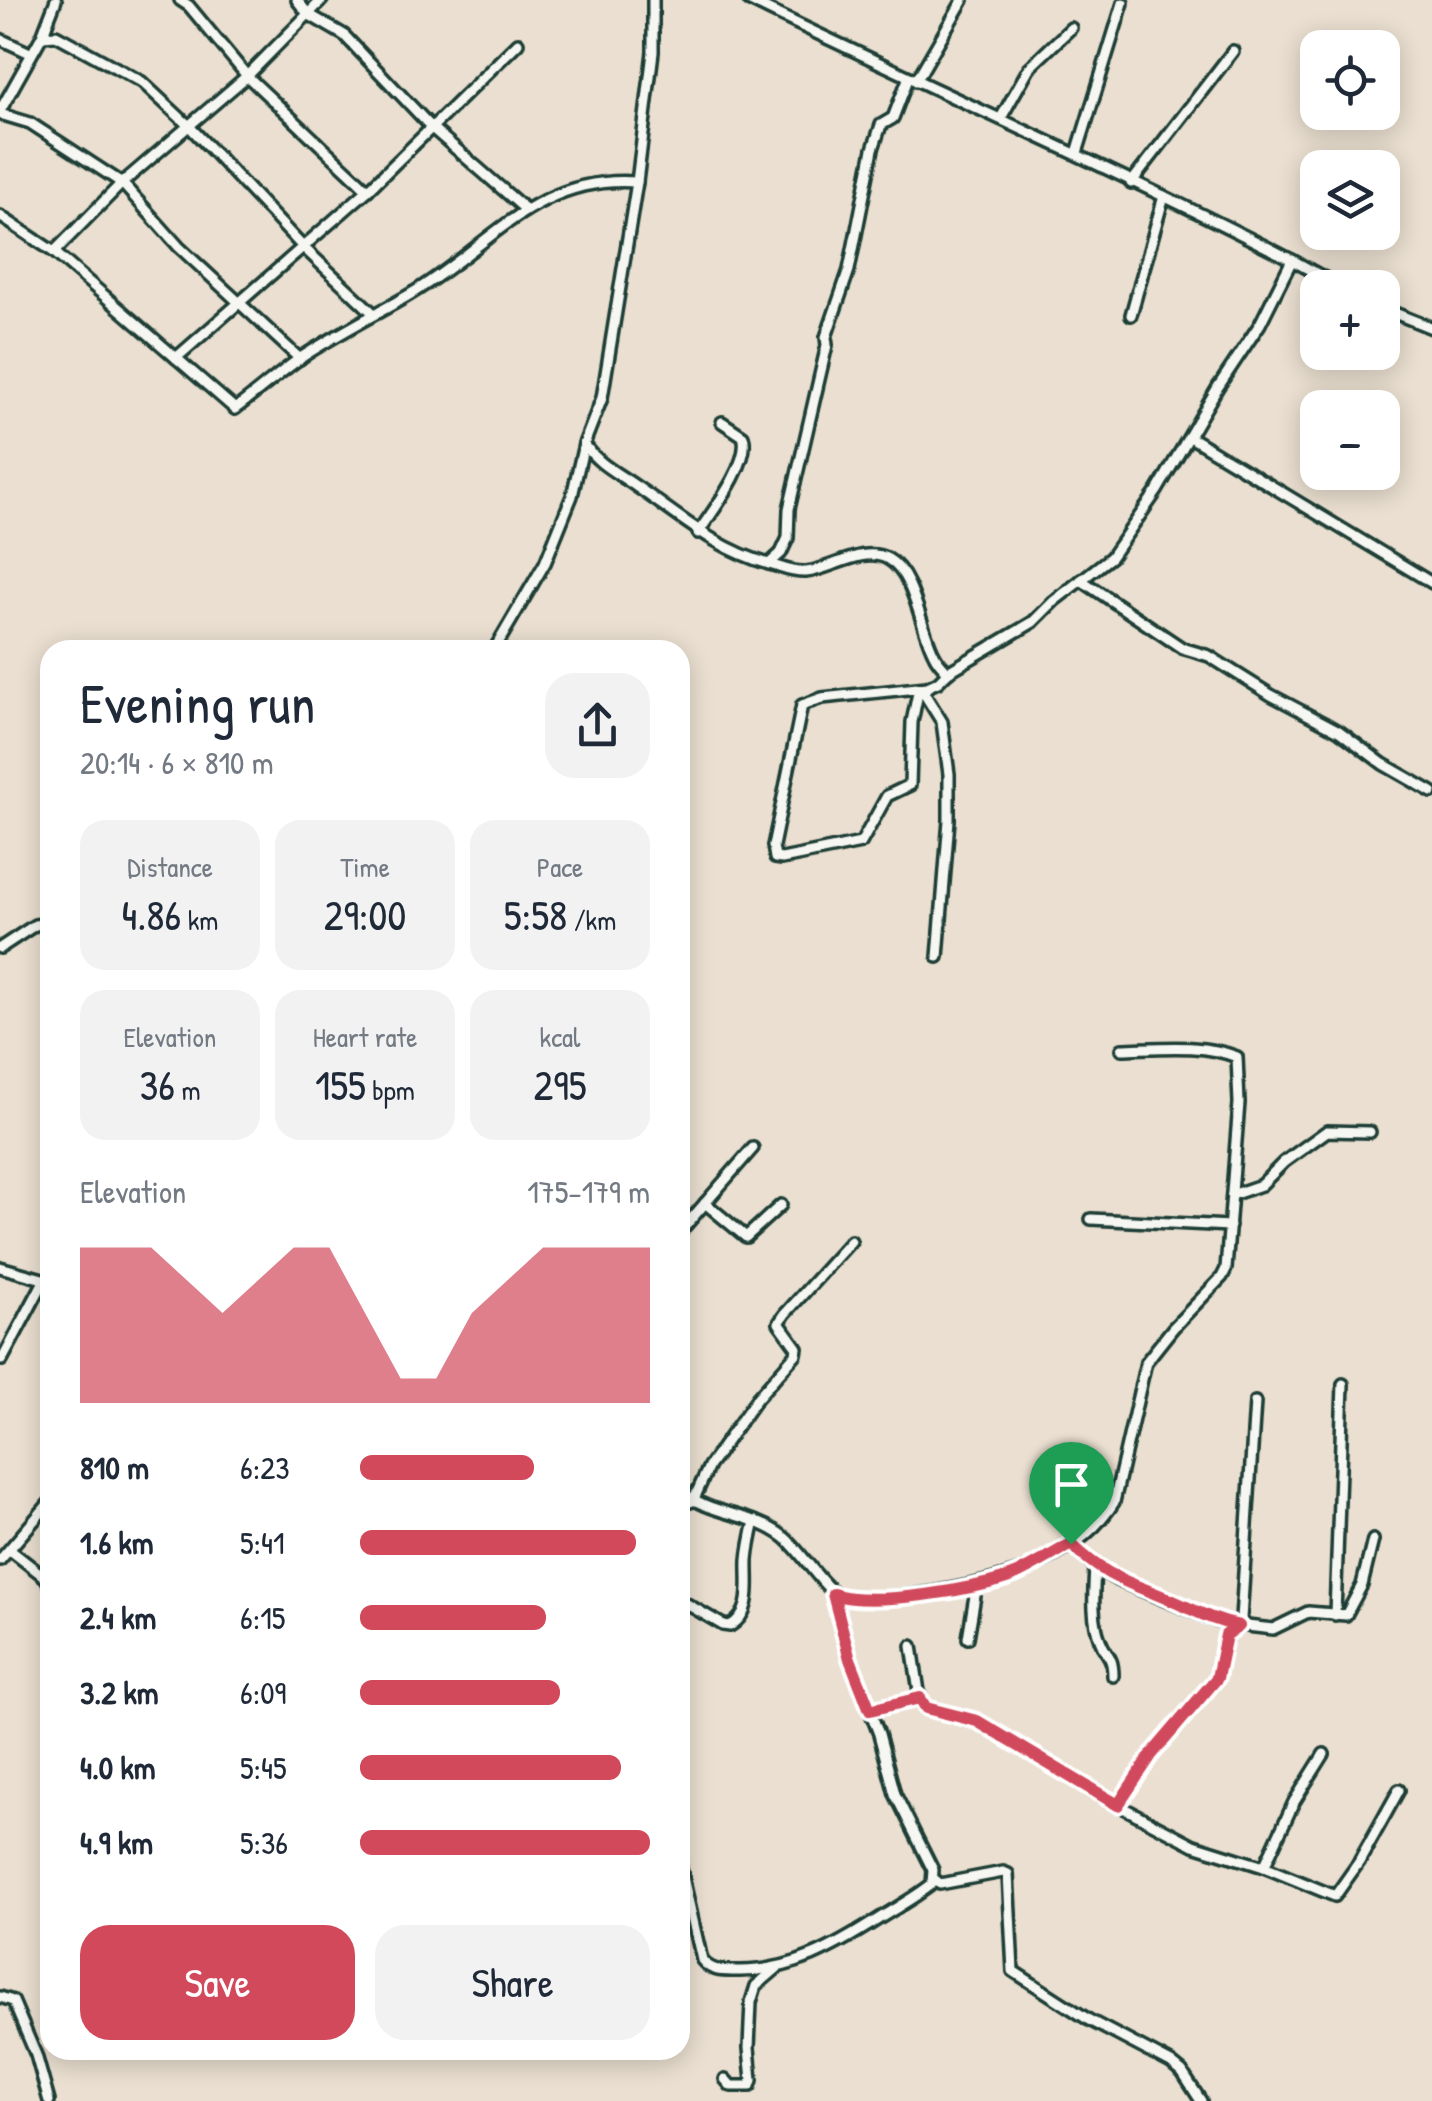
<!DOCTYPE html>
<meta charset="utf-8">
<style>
body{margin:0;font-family:"Patrick Hand",sans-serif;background:#f2f2f3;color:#1f2937;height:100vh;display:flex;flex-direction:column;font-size:38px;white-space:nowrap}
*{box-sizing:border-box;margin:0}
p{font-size:32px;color:#747a83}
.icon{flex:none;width:55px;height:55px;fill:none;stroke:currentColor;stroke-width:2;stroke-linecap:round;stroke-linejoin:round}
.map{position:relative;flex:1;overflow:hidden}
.side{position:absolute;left:40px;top:640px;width:650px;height:1420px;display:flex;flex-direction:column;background:#fff;border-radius:30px;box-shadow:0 5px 25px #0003}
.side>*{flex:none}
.buttons{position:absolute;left:1300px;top:30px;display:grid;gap:20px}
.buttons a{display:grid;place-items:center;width:100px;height:100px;border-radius:20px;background:#fff;box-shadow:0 5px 25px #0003;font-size:50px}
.pin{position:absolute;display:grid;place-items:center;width:85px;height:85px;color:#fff;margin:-102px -42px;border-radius:50% 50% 50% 0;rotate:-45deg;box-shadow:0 0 10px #0007}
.pin .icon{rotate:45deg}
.round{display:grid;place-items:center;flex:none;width:105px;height:105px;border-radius:30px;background:#f2f2f3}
.head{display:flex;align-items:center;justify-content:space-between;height:170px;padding:0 40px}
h1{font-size:55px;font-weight:600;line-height:75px}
.figures{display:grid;grid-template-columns:repeat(3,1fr);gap:15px;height:170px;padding:10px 40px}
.figures div{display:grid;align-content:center;border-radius:25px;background:#f2f2f3;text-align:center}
.figures b{font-size:42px;font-weight:600}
.figures small{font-size:28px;font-weight:400}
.figures p{font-size:28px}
.chart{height:280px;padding:20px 40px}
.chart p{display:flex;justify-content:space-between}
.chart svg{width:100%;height:180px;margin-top:10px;fill:#d1495b;opacity:.7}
.primary-button{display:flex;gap:20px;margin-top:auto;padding:20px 40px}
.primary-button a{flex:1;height:115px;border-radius:30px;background:#d1495b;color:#fff;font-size:40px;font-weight:600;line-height:115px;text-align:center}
.primary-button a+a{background:#f2f2f3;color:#1f2937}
ul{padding:0 40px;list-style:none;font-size:32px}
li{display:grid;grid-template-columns:160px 120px 1fr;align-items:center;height:75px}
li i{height:25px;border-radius:12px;background:#d1495b}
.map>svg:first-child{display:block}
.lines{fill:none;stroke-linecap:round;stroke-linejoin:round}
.street-casing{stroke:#1f3d34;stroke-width:16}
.street{stroke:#f6f6f2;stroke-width:9}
.route-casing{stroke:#fff;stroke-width:20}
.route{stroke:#d1495b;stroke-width:12}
</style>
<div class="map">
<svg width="1432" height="2101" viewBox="0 0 1432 2101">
<rect width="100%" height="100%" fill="#eadfd0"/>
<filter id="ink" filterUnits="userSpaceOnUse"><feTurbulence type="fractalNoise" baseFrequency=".01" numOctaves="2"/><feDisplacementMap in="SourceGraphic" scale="20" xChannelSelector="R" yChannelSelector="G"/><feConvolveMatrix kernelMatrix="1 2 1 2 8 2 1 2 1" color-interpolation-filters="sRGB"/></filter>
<g filter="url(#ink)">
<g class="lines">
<defs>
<g id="street">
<polyline points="180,0 189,6 247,76 368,190"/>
<polyline points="297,0 308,14 344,35 432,128 525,209"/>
<polyline points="42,36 56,35 142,82 189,126 302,246 373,313"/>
<polyline points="0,39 30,53"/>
<polyline points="916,81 963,0"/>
<polyline points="0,111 42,36 56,0"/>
<polyline points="0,114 30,123 122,183 179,247 300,359"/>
<polyline points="1001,118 1029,68 1071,28"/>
<polyline points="1077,153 1123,3"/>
<polyline points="1131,183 1233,51"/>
<path d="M 0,216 L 54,252 L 235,409 C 258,392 279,373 302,357 C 337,334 373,316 409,295 C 488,249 535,174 637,182"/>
<polyline points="54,252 122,183 247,76 322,0"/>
<polyline points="1292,260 1343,288"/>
<polyline points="1382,308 1432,328"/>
<polyline points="1131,315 1164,196"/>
<polyline points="176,358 368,190 518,43"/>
<polyline points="1190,437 1432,583"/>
<path d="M 584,444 C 599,465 616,472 637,487 C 681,517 716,549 769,564 C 781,567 792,573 806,572 C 831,570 863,545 888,559 C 915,574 920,628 934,654 C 937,661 943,667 948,672 L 1033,622 L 1054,601 L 1111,557 L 1157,491 L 1218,387 L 1260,324 L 1292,260 C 1114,168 929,89 748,0"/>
<path d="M 698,533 C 712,512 752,461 743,436 L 722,422"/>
<polyline points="769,564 781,553 788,538 789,509 827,345 826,337 849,270 873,149 881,125 893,118 908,79"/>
<polyline points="1081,580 1182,648 1209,656 1271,695 1339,731 1383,764 1432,792"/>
<polyline points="494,650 545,563 572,496 584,444 602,398 637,182 653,52 653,0"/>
<polyline points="930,686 918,693 912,722 910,785 887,796 861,843 782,859 775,858 773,846 802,705 822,698 927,687 938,682 948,672"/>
<polyline points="922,690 942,722 949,774 949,820 938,957"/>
<polyline points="0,948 35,925 50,923"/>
<polyline points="1232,1195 1261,1185 1284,1162 1327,1131 1370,1132"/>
<polyline points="705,1203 746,1237 781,1205"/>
<polyline points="1091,1219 1230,1226"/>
<polyline points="680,1232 753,1148"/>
<polyline points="0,1267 50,1281"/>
<polyline points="2,1360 44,1281"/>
<path d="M 680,1490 C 710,1516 752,1512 784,1537 C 801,1550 825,1592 842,1597 C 865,1602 895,1598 919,1594 C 988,1584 1074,1566 1114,1502 L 1146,1362 L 1173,1328 L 1222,1277 L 1226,1269 L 1239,1103 L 1237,1057 C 1202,1043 1160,1048 1122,1049"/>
<polyline points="680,1505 693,1501 709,1466 757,1398 796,1354 797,1348 779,1323 785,1314 851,1241"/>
<polyline points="1071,1544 1095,1567 1117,1580 1221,1623 1273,1629 1308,1612 1346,1615 1362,1585 1373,1540"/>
<polyline points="10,1550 46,1578 50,1585"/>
<polyline points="0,1560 50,1502"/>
<path d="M 1095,1567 C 1094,1590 1091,1617 1100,1640 C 1106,1657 1113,1654 1113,1676"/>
<path d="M 680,1600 L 723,1625 L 730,1626 C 754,1612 747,1584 748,1560 C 749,1547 752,1534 755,1521"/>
<polyline points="1335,1615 1343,1384"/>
<polyline points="968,1638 975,1596 972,1586"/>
<polyline points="912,1646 920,1698"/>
<polyline points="870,1710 920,1698 926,1708 977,1721 1118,1805 1194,1845 1264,1867 1294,1802 1324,1754"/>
<polyline points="1118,1805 1152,1753 1217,1678 1227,1635 1236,1629 1241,1619 1255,1402"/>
<path d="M 680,1864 L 702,1960 C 711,1972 723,1971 737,1971 C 792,1972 835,1947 880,1918 C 897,1907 916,1897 932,1884 L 933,1870 L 895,1794 L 879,1734 L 850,1659 L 833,1594"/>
<polyline points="1264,1867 1335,1896 1359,1862 1399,1790"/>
<polyline points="934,1879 940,1884 1003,1872 1008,1874 1013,1971 1089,2020 1171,2063 1182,2072 1201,2101"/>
<polyline points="0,1997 13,2001 36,2055 49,2101"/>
<polyline points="725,2079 731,2086 750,2086 752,2080 749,2048 751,2002 756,1986 777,1968"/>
</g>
</defs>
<use href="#street" class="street-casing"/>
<use href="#street" class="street"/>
</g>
</g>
<g class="lines" filter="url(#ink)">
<defs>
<path id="route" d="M 1071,1544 C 1107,1579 1130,1582 1173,1601 C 1196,1611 1214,1621 1239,1626 L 1226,1635 L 1217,1678 L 1152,1754 L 1118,1805 L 977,1721 L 926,1708 L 920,1698 L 870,1710 L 850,1659 L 833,1594 C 870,1607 980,1590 1017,1574 C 1035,1565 1053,1554 1071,1544 Z"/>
</defs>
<use href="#route" class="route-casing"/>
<use href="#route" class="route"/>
</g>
</svg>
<div class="buttons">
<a><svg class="icon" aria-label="locate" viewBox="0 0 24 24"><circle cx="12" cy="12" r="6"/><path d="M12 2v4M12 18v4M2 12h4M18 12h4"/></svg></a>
<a><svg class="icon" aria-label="layers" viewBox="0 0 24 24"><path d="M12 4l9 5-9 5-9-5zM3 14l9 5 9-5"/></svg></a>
<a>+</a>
<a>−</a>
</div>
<div class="pin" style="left:1071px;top:1544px;background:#1e9e55"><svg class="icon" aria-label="arrive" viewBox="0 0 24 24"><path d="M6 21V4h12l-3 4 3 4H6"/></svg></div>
<section class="side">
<div class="head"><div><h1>Evening run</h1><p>20:14 · 6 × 810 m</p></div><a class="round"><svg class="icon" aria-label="share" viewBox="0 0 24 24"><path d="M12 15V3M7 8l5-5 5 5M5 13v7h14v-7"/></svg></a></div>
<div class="figures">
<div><p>Distance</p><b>4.86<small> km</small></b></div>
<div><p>Time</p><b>29:00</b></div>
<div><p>Pace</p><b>5:58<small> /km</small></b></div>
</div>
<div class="figures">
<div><p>Elevation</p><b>36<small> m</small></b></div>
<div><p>Heart rate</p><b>155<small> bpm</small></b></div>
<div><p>kcal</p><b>295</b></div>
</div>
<div class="chart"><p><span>Elevation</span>175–179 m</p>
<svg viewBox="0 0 160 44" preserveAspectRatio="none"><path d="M0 44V6L10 6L20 6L30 14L40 22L50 14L60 6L70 6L80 22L90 38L100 38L110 22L120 14L130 6L140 6L150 6L160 6V44z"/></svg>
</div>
<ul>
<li><b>810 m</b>6:23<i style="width:60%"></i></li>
<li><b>1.6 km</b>5:41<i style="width:95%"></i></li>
<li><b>2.4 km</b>6:15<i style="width:64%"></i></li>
<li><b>3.2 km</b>6:09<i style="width:69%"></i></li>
<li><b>4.0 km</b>5:45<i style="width:90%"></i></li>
<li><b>4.9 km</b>5:36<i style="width:100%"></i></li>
</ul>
<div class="primary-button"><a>Save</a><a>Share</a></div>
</section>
</div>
